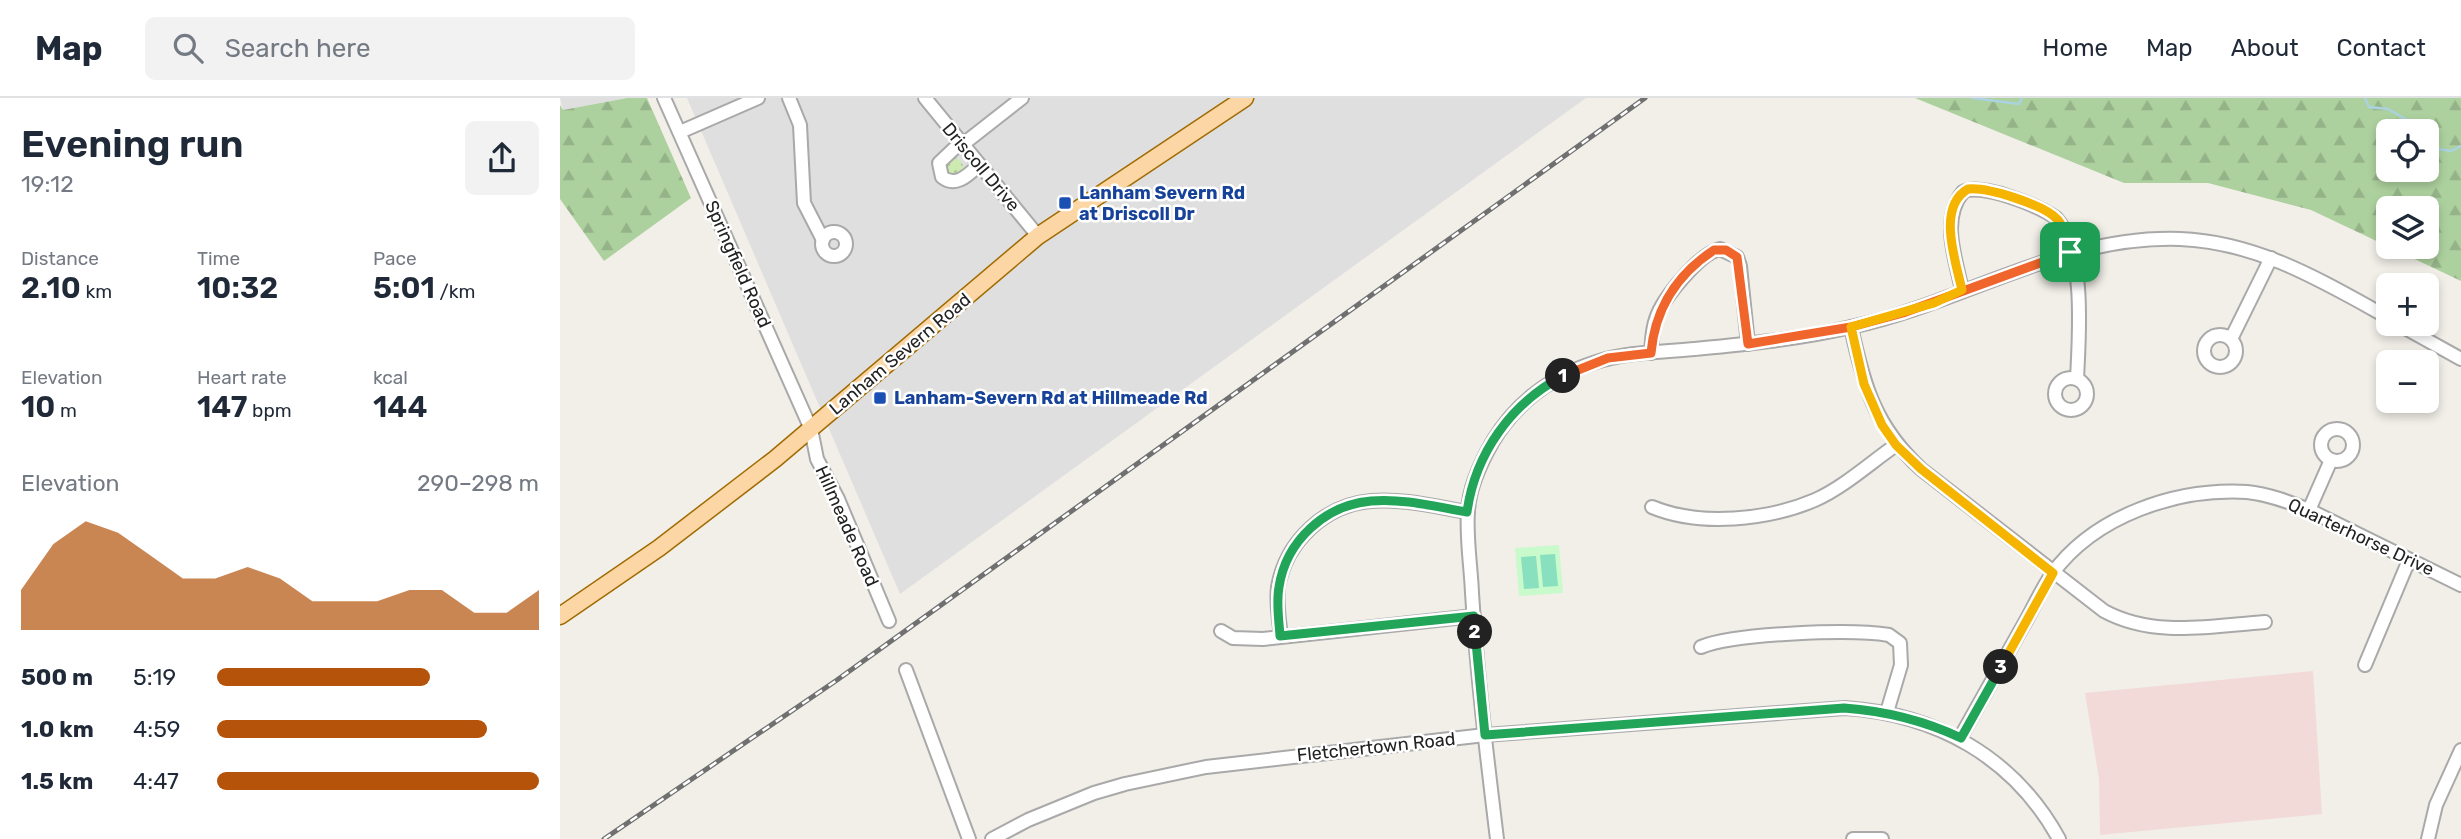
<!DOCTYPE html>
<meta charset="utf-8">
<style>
body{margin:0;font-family:Rubik,sans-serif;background:#f2f2f3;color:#1f2937;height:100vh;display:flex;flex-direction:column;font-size:26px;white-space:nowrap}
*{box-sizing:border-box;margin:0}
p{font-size:23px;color:#747a83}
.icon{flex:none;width:38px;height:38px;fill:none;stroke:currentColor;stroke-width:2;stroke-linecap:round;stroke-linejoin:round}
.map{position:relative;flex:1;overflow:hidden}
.drawer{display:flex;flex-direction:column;background:#fff;width:560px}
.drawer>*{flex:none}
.buttons{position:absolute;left:1816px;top:21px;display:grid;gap:14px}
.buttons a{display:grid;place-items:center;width:63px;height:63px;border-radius:10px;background:#fff;box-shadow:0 4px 10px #0003;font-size:35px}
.pin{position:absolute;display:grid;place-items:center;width:60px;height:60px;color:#fff;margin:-30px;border-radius:14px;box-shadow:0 4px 10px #0006}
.km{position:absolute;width:35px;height:35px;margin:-18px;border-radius:50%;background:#222;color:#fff;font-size:19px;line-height:35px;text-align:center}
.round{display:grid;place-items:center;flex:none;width:74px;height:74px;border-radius:10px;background:#f2f2f3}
.head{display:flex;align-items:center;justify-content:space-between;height:119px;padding:0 21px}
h1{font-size:38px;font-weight:600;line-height:52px}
.metrics{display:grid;grid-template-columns:repeat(3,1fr);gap:10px;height:119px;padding:7px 21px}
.metrics div{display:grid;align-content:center}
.metrics b{font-size:30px;font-weight:600}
.metrics small{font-size:19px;font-weight:400}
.metrics p{font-size:19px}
.chart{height:196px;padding:14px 21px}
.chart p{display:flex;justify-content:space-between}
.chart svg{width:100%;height:126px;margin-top:7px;fill:#b45309;opacity:.7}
ul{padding:0 21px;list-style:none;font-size:23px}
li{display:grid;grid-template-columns:112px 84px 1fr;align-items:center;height:52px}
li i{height:18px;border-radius:9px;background:#b45309}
header{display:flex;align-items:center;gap:42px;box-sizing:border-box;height:98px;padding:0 35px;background:#fff;border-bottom:2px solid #e0e1e3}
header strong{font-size:33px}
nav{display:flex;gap:38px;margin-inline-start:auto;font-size:24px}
.search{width:490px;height:63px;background:#f2f2f3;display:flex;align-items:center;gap:18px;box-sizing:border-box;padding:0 24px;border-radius:10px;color:#747a83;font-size:26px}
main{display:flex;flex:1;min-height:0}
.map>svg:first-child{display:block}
.residential{fill:#e0dfdf}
.commercial{fill:#f2dad9}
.grass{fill:url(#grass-dots)}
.forest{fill:url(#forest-firs);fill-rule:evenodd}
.park{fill:#c8facc}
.pitch{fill:#88e0be}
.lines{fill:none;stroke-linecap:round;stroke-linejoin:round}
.stream{stroke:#aad3df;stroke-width:2.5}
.minor-casing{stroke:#a9a9a9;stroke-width:16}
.major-casing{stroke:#a06b00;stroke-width:19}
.minor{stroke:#fff;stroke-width:12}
.major{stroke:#fcd6a4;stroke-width:16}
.rail-casing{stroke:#707070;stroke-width:5}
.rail{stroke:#fff;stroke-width:2.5;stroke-dasharray:8;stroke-linecap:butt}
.split-1-casing{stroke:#fff;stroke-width:14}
.split-2-casing{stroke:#fff;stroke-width:14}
.split-3-casing{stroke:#fff;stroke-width:14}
.split-4-casing{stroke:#fff;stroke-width:14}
.split-1{stroke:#f0652b;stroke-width:9}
.split-2{stroke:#22a559;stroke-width:9}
.split-3{stroke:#22a559;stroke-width:9}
.split-4{stroke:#f5b400;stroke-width:9}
.transit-dot{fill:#1a4fb4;stroke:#fff;stroke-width:2.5}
.labels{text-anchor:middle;stroke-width:5;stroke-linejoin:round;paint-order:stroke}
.street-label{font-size:18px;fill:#222;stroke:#fff}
.transit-label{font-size:18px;font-weight:bold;fill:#164399;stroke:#fff;text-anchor:start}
</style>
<header>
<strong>Map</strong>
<div class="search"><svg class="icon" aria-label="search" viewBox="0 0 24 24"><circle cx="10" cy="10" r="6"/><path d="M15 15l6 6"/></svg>Search here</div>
<nav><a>Home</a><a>Map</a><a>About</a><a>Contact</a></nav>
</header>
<main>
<section class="drawer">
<div class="head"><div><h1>Evening run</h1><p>19:12</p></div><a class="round"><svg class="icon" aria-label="share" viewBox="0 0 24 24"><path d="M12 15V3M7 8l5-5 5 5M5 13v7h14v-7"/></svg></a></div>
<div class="metrics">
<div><p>Distance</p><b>2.10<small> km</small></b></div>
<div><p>Time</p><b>10:32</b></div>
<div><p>Pace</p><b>5:01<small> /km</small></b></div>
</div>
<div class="metrics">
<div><p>Elevation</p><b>10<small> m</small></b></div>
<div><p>Heart rate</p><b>147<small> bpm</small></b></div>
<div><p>kcal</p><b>144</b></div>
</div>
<div class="chart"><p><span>Elevation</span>290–298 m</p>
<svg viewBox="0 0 160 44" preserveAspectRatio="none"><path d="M0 44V30L10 14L20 6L30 10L40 18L50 26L60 26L70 22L80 26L90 34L100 34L110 34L120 30L130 30L140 38L150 38L160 30V44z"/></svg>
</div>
<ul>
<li><b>500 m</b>5:19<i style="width:66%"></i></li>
<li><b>1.0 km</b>4:59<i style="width:84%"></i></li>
<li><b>1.5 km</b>4:47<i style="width:100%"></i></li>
</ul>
</section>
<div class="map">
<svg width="1901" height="741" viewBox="0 0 1901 741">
<defs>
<pattern id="grass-dots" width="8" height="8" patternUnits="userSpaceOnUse" patternTransform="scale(1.75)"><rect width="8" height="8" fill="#cdebb0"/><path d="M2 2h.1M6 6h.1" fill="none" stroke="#b0c997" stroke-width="1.8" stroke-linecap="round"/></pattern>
<pattern id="forest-firs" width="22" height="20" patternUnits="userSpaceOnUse" patternTransform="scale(1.75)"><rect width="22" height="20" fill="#add19e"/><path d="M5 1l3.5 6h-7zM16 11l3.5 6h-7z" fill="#95b388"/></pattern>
</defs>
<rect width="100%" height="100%" fill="#f2efe9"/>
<g class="residential">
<polygon points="0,0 67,0 3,12"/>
<polygon points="127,0 1026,0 340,496"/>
</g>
<polygon class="commercial" points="1753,573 1762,716 1540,737 1539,681 1525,595"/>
<circle class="grass" cx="394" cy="69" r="9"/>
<g class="forest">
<polygon points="67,0 87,0 131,100 44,163 0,101 0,7 3,12"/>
<path d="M 1355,0 L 1901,0 L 1901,183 L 1751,112 L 1648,85 L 1564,85 ZM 1829,33 L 1867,33 L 1867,72 L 1829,72 ZM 1829,110 L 1867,110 L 1867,149 L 1829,149 Z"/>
</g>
<polygon class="park" points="999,447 1003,495 959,498 955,450"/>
<g class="pitch">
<polygon points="995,456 998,488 983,489 980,457"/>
<polygon points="976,458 979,490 964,491 961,459"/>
</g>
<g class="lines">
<g class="stream">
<polyline points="1412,0 1459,6 1462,0"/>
<polyline points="1805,0 1809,9 1828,11 1854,26 1858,33"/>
<polyline points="1867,37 1872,37 1878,51 1891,53 1901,48"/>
</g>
<defs>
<g id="minor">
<polyline points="104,0 251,331 257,361 278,401 329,523"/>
<polyline points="229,0 240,27 244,105 263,142"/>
<polyline points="365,0 478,138"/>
<polyline points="120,34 198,0"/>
<path d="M 400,45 L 379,65 L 382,79 C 396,90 408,77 419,67"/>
<polyline points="402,47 462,0"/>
<circle cx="274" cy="146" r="12"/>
<path d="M 1402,192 C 1396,162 1380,121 1403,94 C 1421,84 1479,108 1496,120 C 1526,155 1519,237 1517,281"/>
<polyline points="1838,226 1901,261"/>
<path d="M 1291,229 C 1304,289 1315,328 1361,371 L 1544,513 C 1594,540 1650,528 1705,524"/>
<circle cx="1660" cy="253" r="16"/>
<polyline points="1671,241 1711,160"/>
<path d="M 1091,255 C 1092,243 1092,231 1096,221 C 1102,201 1140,155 1160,151 L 1177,159 L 1180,168 L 1188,246"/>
<circle cx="1511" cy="296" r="16"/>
<circle cx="1777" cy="347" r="16"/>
<path d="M 1092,409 C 1140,429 1208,422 1255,402 C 1284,389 1310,365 1336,347"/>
<polyline points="1749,412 1771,362"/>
<polyline points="661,533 673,540 703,541 914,518"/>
<path d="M 721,538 C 719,522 716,505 718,489 C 726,443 765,407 811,403 C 842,400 877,409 907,414"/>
<path d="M 1141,549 C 1175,535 1292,531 1329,537 L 1340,545 L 1341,567 L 1327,614"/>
<polyline points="1805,567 1849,462"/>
<polyline points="346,572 409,741"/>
<path d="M 1400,640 C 1421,603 1442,565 1463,528 C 1473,511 1481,492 1492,476 C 1535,417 1617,390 1687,394 C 1708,396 1729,404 1749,412 L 1901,487"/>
<path d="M 432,741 L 468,722 L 534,695 L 565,686 L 646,669 L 925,637 L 1285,610 C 1376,616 1454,659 1499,741"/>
<path d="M 937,741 C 927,659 917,578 912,495 C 911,469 906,440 908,413 C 909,389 921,364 933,343 C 956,305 991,279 1033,265 C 1065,254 1101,254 1135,251 C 1187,246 1240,241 1291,229 C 1404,205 1500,137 1620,141 C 1698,144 1762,183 1829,220"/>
<polyline points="1293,741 1322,741"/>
<polyline points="1868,741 1876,707 1901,652"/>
</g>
<polyline id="major" points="0,518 99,450 215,361 478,138 685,0"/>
</defs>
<use href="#minor" class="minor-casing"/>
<use href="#major" class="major-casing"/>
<use href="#minor" class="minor"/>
<use href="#major" class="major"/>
<defs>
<polyline id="rail" points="44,741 277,582 1085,0"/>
</defs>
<use href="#rail" class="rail-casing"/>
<use href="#rail" class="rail"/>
</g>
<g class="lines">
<defs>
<path id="split-1" d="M 1003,278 L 1048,260 L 1091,255 C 1095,210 1116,177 1154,152 L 1166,152 L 1177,159 L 1188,246 L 1291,229 L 1343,215 L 1510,154"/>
<path id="split-2" d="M 915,534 L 914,518 L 720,538 C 719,522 716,505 719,489 C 726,443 765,407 811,403 C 842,400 877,409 907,414 C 915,356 951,305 1003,278"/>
<path id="split-3" d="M 915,534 L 925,637 L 1284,610 C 1326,613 1363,622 1401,640 L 1441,569"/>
<path id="split-4" d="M 1441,569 L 1493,475 L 1361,371 L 1336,347 L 1322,327 L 1304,286 L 1291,229 L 1374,205 L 1402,192 C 1396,164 1376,109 1408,91 C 1428,89 1485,107 1498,122 C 1505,130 1507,144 1510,154"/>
</defs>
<use href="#split-1" class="split-1-casing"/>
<use href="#split-2" class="split-2-casing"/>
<use href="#split-3" class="split-3-casing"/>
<use href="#split-4" class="split-4-casing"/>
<use href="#split-1" class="split-1"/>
<use href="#split-2" class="split-2"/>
<use href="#split-3" class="split-3"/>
<use href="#split-4" class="split-4"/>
</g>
<g class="transit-dot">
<rect x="498" y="98" width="14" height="14" rx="3.5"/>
<rect x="313" y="293" width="14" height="14" rx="3.5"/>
</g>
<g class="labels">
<g class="street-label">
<text transform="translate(421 69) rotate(50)" y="6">Driscoll Drive</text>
<text transform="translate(178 166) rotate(66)" y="6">Springfield Road</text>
<text transform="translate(340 256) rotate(-40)" y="6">Lanham Severn Road</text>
<text transform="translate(287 428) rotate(66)" y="6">Hillmeade Road</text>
<text transform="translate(1801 439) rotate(25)" y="6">Quarterhorse Drive</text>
<text transform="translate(816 649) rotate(-6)" y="6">Fletchertown Road</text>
</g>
<g class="transit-label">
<text x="519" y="101">Lanham Severn Rd<tspan x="519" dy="21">at Driscoll Dr</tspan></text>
<text x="334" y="306">Lanham-Severn Rd at Hillmeade Rd</text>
</g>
</g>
</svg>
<div class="buttons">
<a><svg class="icon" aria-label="locate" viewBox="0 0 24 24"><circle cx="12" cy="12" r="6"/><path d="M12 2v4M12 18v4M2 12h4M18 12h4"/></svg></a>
<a><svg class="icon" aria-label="layers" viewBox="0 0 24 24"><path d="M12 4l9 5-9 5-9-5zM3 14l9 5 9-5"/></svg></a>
<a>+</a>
<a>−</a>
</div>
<div class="pin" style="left:1510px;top:154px;background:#1e9e55"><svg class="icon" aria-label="arrive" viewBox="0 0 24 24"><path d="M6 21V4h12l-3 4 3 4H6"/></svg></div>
<b class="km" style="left:1003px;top:278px">1</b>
<b class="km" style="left:915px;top:534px">2</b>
<b class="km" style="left:1441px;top:569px">3</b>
</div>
</main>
